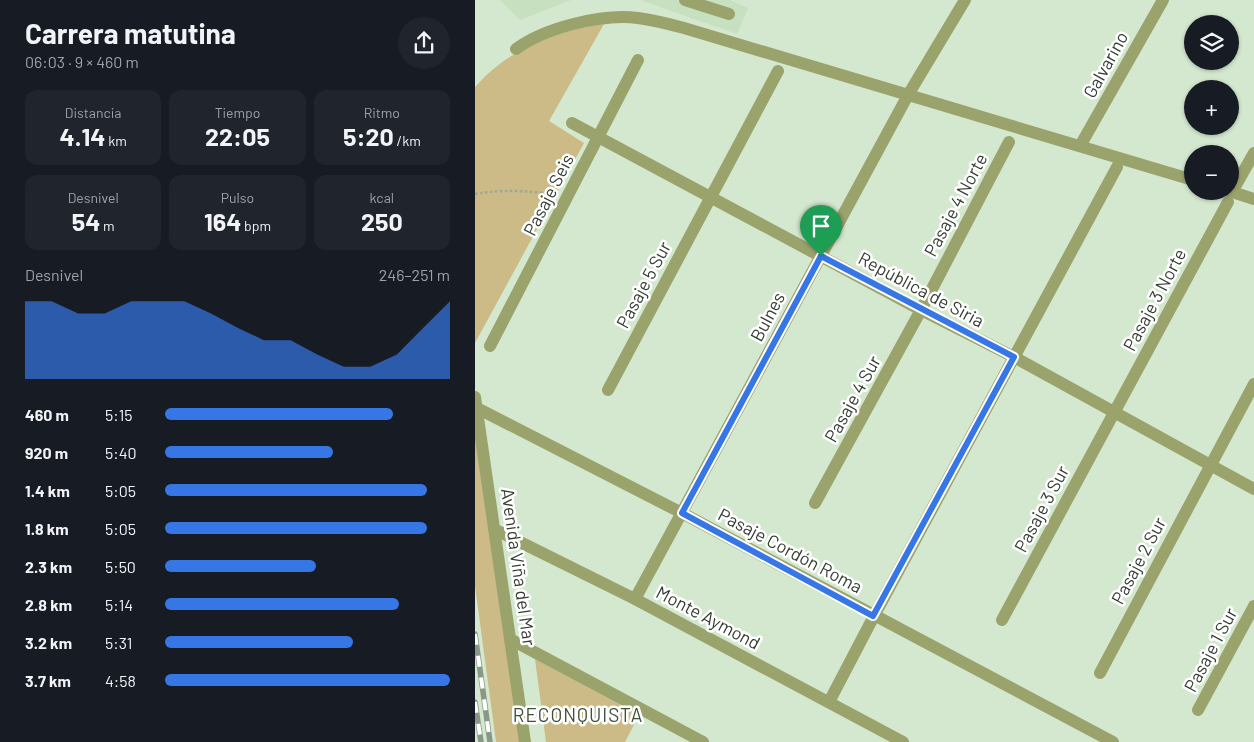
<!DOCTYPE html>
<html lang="es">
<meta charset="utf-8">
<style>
body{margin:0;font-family:Barlow,sans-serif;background:#20242c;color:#f1f3f6;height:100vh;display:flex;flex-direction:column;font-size:19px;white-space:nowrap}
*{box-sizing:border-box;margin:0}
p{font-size:16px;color:#9ea1a6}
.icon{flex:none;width:28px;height:28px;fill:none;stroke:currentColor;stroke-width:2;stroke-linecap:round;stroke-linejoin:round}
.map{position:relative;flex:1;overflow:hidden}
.drawer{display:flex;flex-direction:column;background:#171b24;width:475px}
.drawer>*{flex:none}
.controls{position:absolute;left:709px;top:15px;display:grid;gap:10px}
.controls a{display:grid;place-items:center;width:55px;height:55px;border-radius:50%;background:#171b24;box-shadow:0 1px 4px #0004;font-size:25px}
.pin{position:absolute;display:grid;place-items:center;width:42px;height:42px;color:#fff;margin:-51px -21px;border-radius:50% 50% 50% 0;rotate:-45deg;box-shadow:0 0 5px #0007}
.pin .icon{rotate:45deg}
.round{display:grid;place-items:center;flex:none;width:52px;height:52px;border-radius:26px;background:#20242c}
.overview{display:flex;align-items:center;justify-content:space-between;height:85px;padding:0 25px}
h1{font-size:28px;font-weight:700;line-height:38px}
.figures{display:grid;grid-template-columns:repeat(3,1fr);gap:8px;height:85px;padding:5px 25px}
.figures div{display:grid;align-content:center;border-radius:12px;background:#20242c;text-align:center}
.figures b{font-size:25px;font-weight:700}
.figures small{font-size:14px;font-weight:400}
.figures p{font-size:14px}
.chart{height:140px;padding:10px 25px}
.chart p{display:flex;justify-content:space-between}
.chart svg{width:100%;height:90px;margin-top:5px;fill:#3777e5;opacity:.7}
ul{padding:0 25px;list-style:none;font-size:16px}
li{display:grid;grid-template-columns:80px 60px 1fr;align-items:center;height:38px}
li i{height:12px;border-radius:6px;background:#3777e5}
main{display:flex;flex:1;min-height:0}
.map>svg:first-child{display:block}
.built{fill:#c7e0c0}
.green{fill:#ccba87}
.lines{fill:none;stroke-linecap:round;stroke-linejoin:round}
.path{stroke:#9aa996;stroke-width:2.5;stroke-dasharray:2.5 2.5;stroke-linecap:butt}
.minor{stroke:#9ba36d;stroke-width:12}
.rail-casing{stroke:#899886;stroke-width:5.5}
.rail{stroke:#fff;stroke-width:4;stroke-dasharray:11;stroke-linecap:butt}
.route-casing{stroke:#fff;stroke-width:10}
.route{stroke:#3777e5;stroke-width:6}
.labels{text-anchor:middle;stroke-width:5;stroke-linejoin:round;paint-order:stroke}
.street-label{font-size:18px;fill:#353d33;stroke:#fff}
.neighbourhood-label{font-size:19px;letter-spacing:1px;fill:#3e4f3a;stroke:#fff}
</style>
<main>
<section class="drawer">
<div class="overview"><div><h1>Carrera matutina</h1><p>06:03 · 9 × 460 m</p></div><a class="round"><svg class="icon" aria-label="share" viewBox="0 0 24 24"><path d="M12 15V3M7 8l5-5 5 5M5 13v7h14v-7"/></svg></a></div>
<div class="figures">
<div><p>Distancia</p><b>4.14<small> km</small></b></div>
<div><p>Tiempo</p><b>22:05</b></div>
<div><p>Ritmo</p><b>5:20<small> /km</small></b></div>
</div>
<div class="figures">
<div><p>Desnivel</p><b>54<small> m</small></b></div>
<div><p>Pulso</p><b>164<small> bpm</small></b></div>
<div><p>kcal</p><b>250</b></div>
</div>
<div class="chart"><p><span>Desnivel</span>246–251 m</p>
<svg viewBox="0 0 160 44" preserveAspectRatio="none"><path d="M0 44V6L10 6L20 12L30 12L40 6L50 6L60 6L70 12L80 19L90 25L100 25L110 32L120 38L130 38L140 32L150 19L160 6V44z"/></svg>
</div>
<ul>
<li><b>460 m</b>5:15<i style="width:80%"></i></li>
<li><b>920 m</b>5:40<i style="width:59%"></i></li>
<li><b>1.4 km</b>5:05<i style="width:92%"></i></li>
<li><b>1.8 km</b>5:05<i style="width:92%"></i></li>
<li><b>2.3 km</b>5:50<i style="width:53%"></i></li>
<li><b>2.8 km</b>5:14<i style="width:82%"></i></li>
<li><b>3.2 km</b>5:31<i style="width:66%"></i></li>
<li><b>3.7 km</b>4:58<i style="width:100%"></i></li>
</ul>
</section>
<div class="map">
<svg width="779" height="742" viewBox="0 0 779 742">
<rect width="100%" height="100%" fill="#d4e8cf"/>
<g class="built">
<polygon points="25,0 96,0 45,20"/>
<polygon points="165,0 255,0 273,8 262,34"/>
</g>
<g class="green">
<path d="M 129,24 L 74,121 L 109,143 L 0,343 L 0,87 C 33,49 80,31 129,24 Z"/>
<polygon points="0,431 45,742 21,742 0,586"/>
<polygon points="60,659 164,715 150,742 71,742"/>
</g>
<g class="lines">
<path class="path" d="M 0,194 C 26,189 52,191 78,194"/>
<g class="minor">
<polyline points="210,0 254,14"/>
<path d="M 41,49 C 69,28 128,13 163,18 C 178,20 194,24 209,28 L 718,180"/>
<polyline points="97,123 446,310 539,357 779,489"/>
<polyline points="605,146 688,0"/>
<polyline points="754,191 779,199"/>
<polyline points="757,192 779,153"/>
<polyline points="15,346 163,60"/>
<polyline points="133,390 303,71"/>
<polyline points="0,397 50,742"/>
<polyline points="2,408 207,513 638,742"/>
<polyline points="340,503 446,310 534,142"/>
<polyline points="19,529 160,599 428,742"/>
<polyline points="160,599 433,95 490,0"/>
<polyline points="527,620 753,202"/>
<polyline points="35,639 228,742"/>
<polyline points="625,673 779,384"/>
<polyline points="354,702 399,616 642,167"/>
<polyline points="723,710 779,606"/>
</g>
<defs>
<g id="rail">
<polyline points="0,634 15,742"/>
<polyline points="0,702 6,742"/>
</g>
</defs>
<use href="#rail" class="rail-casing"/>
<use href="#rail" class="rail"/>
</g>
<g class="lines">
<defs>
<polygon id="route" points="346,256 539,357 398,616 207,513"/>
</defs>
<use href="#route" class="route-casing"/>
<use href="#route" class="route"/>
</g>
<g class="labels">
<g class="street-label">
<text transform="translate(631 65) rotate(-61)" y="6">Galvarino</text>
<text transform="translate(74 195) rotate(-63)" y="6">Pasaje Seis</text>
<text transform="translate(481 205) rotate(-62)" y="6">Pasaje 4 Norte</text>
<text transform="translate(169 285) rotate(-62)" y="6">Pasaje 5 Sur</text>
<text transform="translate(446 290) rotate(28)" y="6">República de Siria</text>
<text transform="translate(680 300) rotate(-62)" y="6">Pasaje 3 Norte</text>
<text transform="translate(293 317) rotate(-62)" y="6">Bulnes</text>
<text transform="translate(378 399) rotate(-61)" y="6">Pasaje 4 Sur</text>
<text transform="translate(567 509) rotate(-62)" y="6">Pasaje 3 Sur</text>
<text transform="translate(315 551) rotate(28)" y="6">Pasaje Cordón Roma</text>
<text transform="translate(664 561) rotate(-62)" y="6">Pasaje 2 Sur</text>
<text transform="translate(43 567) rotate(82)" y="6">Avenida Viña del Mar</text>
<text transform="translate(233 618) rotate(28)" y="6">Monte Aymond</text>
<text transform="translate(736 650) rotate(-62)" y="6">Pasaje 1 Sur</text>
</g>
<g class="neighbourhood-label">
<text x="103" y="722">RECONQUISTA</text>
</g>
</g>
</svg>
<div class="controls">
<a><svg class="icon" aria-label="layers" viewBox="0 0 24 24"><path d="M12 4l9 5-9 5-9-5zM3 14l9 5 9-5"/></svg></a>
<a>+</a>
<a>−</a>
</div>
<div class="pin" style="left:346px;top:256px;background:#1e9e55"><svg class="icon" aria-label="arrive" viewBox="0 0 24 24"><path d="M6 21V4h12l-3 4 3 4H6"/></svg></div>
</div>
</main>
